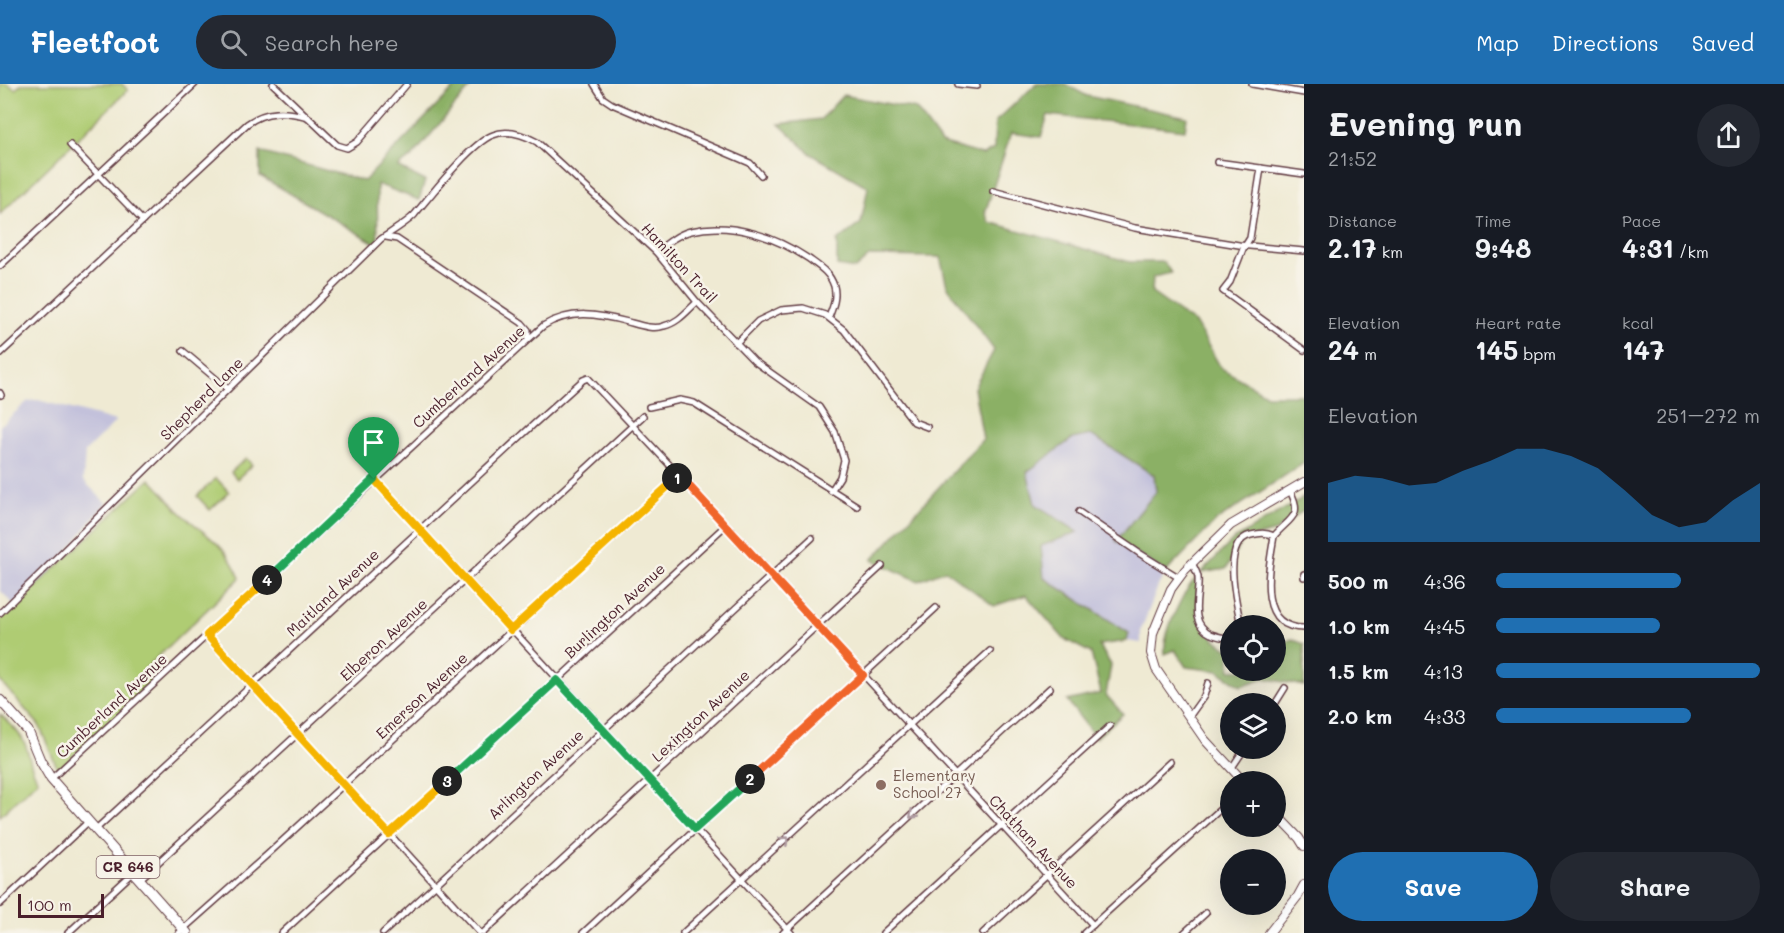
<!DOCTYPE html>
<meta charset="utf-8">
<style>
body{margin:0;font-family:Mali,sans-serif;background:#242831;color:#f1f3f6;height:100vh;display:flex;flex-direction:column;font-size:22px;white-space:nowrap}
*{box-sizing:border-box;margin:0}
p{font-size:20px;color:#9ea1a6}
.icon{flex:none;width:33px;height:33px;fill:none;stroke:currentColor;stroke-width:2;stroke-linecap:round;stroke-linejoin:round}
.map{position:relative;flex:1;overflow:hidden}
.sheet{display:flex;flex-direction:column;background:#171b24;width:480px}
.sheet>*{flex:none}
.fabs{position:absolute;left:1220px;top:531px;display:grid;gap:12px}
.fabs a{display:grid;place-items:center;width:66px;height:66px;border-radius:50%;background:#171b24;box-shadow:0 6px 24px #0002;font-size:30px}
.scale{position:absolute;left:18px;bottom:15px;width:86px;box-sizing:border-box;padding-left:6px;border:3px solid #4a1f2b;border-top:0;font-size:16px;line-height:21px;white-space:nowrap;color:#4a1f2b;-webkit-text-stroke:4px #f7f3e8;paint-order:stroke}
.pin{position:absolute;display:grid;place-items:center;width:51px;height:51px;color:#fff;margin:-62px -26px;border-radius:50% 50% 50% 0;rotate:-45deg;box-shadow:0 0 6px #0007}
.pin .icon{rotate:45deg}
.km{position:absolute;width:30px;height:30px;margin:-15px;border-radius:50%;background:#222;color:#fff;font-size:16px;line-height:30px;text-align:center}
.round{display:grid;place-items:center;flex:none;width:63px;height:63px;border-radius:32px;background:#242831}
.headline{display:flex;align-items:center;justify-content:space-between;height:102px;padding:0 24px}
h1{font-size:33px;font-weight:700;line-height:45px}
.metrics{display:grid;grid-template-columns:repeat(3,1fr);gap:9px;height:102px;padding:6px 24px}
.metrics div{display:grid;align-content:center}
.metrics b{font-size:26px;font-weight:700}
.metrics small{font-size:16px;font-weight:400}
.metrics p{font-size:16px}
.chart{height:168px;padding:12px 24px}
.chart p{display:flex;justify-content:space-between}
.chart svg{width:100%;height:108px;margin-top:6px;fill:#1f6fb2;opacity:.7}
.cta{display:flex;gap:12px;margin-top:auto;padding:12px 24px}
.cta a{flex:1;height:69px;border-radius:36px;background:#1f6fb2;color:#fff;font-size:24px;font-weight:700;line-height:69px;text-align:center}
.cta a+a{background:#242831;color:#f1f3f6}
ul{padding:0 24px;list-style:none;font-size:20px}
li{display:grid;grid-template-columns:96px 72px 1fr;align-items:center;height:45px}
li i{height:15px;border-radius:8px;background:#1f6fb2}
header{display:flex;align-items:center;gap:36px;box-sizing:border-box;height:84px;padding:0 30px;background:#1f6fb2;color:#fff}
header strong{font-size:28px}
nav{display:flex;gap:33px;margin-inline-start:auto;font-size:21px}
.search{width:420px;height:54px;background:#242831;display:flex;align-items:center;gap:15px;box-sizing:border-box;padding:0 21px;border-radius:33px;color:#9ea1a6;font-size:22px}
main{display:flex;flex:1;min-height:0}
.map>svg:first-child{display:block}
.industrial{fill:#c3c1db}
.green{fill:#afcc73;stroke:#7c764f;stroke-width:1.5}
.forest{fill:#8bb065;stroke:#6a6848;stroke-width:1.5}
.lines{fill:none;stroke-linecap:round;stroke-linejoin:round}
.minor-casing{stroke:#633d44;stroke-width:8}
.secondary-casing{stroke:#633d44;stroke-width:10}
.primary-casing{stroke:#633d44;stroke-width:11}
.minor{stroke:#fff;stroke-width:5}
.secondary{stroke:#fff;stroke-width:8}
.primary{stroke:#fff;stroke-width:9}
.oneway{stroke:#ae9aa0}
.split-1-casing{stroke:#fff;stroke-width:12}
.split-2-casing{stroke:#fff;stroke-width:12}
.split-3-casing{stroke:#fff;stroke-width:12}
.split-4-casing{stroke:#fff;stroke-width:12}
.split-5-casing{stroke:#fff;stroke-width:12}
.split-1{stroke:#f5b400;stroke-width:8}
.split-2{stroke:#f0652b;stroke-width:8}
.split-3{stroke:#22a559;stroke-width:8}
.split-4{stroke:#f5b400;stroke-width:8}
.split-5{stroke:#22a559;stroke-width:8}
.education-dot{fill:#8d6e63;stroke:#f7f3e8;stroke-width:2}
.labels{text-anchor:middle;stroke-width:5;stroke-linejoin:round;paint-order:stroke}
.shield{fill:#f7f3e8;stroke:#7e5f64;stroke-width:1.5}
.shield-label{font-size:14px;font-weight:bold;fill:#4a1f2b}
.street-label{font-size:15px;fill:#4a1f2b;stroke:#f7f3e8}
.education-label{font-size:15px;fill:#785e54;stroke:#f7f3e8;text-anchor:start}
</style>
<header>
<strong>Fleetfoot</strong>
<div class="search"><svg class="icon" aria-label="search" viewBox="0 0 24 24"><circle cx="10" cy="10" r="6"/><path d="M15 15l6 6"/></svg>Search here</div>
<nav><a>Map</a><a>Directions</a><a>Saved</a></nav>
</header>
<main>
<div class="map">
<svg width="1304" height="849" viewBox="0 0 1304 849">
<rect width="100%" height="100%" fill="#f7f3e8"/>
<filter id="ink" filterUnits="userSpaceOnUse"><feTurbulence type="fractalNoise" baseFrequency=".0167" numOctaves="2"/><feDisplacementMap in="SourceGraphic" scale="12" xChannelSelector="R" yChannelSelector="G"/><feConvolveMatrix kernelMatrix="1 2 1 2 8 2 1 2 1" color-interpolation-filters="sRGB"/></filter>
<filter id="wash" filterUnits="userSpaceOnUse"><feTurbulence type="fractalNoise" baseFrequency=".008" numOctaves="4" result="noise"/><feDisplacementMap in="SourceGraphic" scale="24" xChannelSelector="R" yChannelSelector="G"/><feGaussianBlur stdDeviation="1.35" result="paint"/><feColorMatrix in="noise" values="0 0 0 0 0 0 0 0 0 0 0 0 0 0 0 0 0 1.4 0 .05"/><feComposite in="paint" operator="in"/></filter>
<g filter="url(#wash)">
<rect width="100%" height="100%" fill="#efead3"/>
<g class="industrial">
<polygon points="38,316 116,337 85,368 83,396 106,419 52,486 15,522 0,506 0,342 28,317"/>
<polygon points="1091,351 1155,391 1156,408 1116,457 1166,488 1159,500 1141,546 1141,559 1127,557 1129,549 1044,494 1041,462 1077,449 1035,420 1027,388 1072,354"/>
</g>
<g class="green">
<polygon points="0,0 8,0 15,5 22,0 122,0 128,6 0,130"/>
<polygon points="246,374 252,381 237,395 231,388"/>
<polygon points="216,394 229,408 210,426 197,412"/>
<path d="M 150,395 C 160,405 169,416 178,426 C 205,452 224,457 240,494 L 144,586 L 155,599 L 58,686 L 39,641 L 0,597 L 0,536 Z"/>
<path d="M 0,630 C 9,639 20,648 25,660 C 30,672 30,684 38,696 L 0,732 Z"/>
</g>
<g class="forest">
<polygon points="458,0 473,0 412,73 398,83 425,97 419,116 377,100 378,161 260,92 260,68 364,97"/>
<polygon points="1036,0 1065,0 1087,12 1187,33 1185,46 1048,31 1041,53 1011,49 985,129 989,138 1130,178 1164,178 1171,189 1153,193 1152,209 1196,240 1221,284 1267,311 1304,311 1304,379 1216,437 1166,488 1116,457 1156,408 1154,391 1091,351 1072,355 1027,388 1035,420 1078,448 1041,462 1044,494 1129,549 1127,557 1099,561 1111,581 1106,611 1123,630 1096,654 1067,617 1101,609 1091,569 1064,555 1026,511 994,522 945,486 919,497 872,476 983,355 974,304 994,266 947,202 940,173 870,172 855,185 837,182 837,157 861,139 868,103 811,70 779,40 821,35 843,11 916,25 941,59 983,71 994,65 995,38"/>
<polygon points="1304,413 1304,426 1276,447 1243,456 1226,485 1201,489 1233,456"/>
<path d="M 1197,493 C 1198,532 1194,543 1230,566 L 1230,586 L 1275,586 L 1275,565 L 1291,555 L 1304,560 L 1304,602 L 1264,594 L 1241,602 L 1218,587 L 1186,583 L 1175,566 L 1165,570 C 1162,550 1183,507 1197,493 Z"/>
</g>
</g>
<g filter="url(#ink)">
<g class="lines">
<defs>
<g id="minor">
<polyline points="273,0 337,61 347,64 357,58 407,0"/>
<polyline points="594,0 603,14 612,20 750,79 761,91"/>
<polyline points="958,0 977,2"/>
<polyline points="1252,0 1304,9"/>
<polyline points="70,61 143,137"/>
<polyline points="1217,78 1304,90"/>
<polyline points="1261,84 1250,154 1243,165 1230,198 1223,207 1304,266"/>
<polyline points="993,107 1135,144 1239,161 1304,167"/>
<polyline points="386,153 397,155 522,239 528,246 528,254"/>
<path d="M 656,168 C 667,159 678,150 691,147 C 732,137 776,153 809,175 C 820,183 830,189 834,202 C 837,213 833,223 829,233"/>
<polyline points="0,182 195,0"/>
<polyline points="736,259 758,237 781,226 803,224 825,231 844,246 914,338 927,343"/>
<polyline points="183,267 228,305"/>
<path d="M 0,270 L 247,40 C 266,26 285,27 308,33"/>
<polyline points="0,309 1,311"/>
<polyline points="649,323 680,316 694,319 857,422"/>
<polyline points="374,395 791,849"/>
<path d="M 1290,407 C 1304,433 1289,434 1274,452 C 1269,483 1255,544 1304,544"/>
<polyline points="1079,428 1139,469 1178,493"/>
<path d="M 1192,479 C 1194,483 1197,488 1198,493 C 1200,513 1187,538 1211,550 C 1217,552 1224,555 1230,553"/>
<polyline points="1304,490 1304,493"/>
<path d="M 0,529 L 381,155 C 388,150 411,136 415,130 C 431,111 471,59 493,51 C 508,45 524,51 537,58 L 656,168 L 697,218 L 754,277 L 819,323 L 835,348 L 844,376 L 840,393 L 831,407"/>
<path d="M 1241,542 C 1237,520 1220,458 1251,451 C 1260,449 1265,448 1274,452"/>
<polyline points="207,551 480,849"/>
<polyline points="1226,554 1230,565"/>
<polyline points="1275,620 1285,604"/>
<polyline points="1189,633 1204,612 1208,599"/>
<polyline points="1231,685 1245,664"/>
<path d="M 51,695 L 543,242 C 571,225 598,230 628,238 C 639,241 653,246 664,242 C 678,239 687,227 697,218"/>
<polyline points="95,746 533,341 583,296 588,294 726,441 1093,841"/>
<polyline points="139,796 643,332"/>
<polyline points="0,820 88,738"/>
<polyline points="68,849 133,789"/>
<polyline points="179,849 268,770 680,392"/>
<polyline points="282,849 726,441"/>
<polyline points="383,849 812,454"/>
<polyline points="483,849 882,482"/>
<polyline points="583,849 936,524"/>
<polyline points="683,849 990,567"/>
<polyline points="783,849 1050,604"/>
<polyline points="883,849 1110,642"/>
<polyline points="983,849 1170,678"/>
<polyline points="1084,849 1225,721"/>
<polyline points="1184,849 1206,829"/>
</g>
<g id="secondary">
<polyline points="1244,698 1205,656 1156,585 1151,569 1153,549 1171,505 1185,486 1231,441 1304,398"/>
<polyline points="1275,729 1299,754 1304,762"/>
<polyline points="1269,849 1298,812 1304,801"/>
</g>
<polyline id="primary" points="0,616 28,647 40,676 51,695 187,849"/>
</defs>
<use href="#minor" class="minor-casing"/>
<use href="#secondary" class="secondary-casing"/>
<use href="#primary" class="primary-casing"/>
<use href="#minor" class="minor"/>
<use href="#secondary" class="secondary"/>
<use href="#primary" class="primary"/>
</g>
<defs><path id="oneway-chevron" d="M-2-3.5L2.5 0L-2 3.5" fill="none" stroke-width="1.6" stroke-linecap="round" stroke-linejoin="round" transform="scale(1.5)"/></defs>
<g class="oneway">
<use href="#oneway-chevron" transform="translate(913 731) rotate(137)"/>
<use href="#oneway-chevron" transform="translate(785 756) rotate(-43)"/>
</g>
</g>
<g class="lines" filter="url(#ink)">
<defs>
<polyline id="split-1" points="374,395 511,546 677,394"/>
<polyline id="split-2" points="677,394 680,392 863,591 750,695"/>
<polyline id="split-3" points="447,697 557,596 695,745 750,695"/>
<polyline id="split-4" points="267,496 207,551 389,750 447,697"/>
<polyline id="split-5" points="267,496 374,395"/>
</defs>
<use href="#split-1" class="split-1-casing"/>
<use href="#split-2" class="split-2-casing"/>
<use href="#split-3" class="split-3-casing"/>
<use href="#split-4" class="split-4-casing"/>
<use href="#split-5" class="split-5-casing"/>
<use href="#split-1" class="split-1"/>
<use href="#split-2" class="split-2"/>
<use href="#split-3" class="split-3"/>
<use href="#split-4" class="split-4"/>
<use href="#split-5" class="split-5"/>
</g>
<circle class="education-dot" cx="881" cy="701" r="6"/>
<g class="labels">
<rect class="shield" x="96.5" y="772" width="63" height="22" rx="4.5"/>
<g class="shield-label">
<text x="128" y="788">CR 646</text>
</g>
<g class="street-label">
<text transform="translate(679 179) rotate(47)" y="5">Hamilton Trail</text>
<text transform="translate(469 293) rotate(-42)" y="5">Cumberland Avenue</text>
<text transform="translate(202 315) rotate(-45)" y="5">Shepherd Lane</text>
<text transform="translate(333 509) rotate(-43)" y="5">Maitland Avenue</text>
<text transform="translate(615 527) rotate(-43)" y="5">Burlington Avenue</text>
<text transform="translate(384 556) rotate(-43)" y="5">Elberon Avenue</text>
<text transform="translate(422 612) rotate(-43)" y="5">Emerson Avenue</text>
<text transform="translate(112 622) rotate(-43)" y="5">Cumberland Avenue</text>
<text transform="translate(701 632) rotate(-43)" y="5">Lexington Avenue</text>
<text transform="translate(536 691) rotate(-43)" y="5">Arlington Avenue</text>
<text transform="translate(1033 758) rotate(47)" y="5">Chatham Avenue</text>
</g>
<g class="education-label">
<text x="893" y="697">Elementary<tspan x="893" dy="17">School 27</tspan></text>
</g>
</g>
</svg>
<div class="fabs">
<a><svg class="icon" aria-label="locate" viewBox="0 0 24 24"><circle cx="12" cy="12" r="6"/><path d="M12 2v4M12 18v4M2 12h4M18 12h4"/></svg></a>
<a><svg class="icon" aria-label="layers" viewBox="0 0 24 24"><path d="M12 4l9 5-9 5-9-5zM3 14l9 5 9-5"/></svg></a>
<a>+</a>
<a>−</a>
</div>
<div class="scale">100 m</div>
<div class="pin" style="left:374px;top:395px;background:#1e9e55"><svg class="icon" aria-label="arrive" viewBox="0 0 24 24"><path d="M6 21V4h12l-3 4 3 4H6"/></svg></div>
<b class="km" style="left:677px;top:394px">1</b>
<b class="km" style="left:750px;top:695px">2</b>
<b class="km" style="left:447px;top:697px">3</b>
<b class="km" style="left:267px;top:496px">4</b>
</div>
<section class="sheet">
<div class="headline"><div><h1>Evening run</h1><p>21:52</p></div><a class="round"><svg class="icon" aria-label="share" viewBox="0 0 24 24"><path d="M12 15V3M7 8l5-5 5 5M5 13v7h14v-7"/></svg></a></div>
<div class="metrics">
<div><p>Distance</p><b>2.17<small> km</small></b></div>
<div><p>Time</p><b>9:48</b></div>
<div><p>Pace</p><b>4:31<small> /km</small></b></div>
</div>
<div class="metrics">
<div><p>Elevation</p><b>24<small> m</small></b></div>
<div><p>Heart rate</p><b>145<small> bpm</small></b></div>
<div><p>kcal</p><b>147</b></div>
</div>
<div class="chart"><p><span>Elevation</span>251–272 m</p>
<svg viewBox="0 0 160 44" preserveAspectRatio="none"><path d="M0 44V20L10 17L20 18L30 21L40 20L50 15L60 11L70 6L80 6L90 9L100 14L110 23L120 33L130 38L140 36L150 27L160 20V44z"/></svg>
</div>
<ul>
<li><b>500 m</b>4:36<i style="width:70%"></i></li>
<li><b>1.0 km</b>4:45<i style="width:62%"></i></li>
<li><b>1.5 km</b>4:13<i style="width:100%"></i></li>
<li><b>2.0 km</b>4:33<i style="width:74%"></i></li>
</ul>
<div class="cta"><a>Save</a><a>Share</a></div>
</section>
</main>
